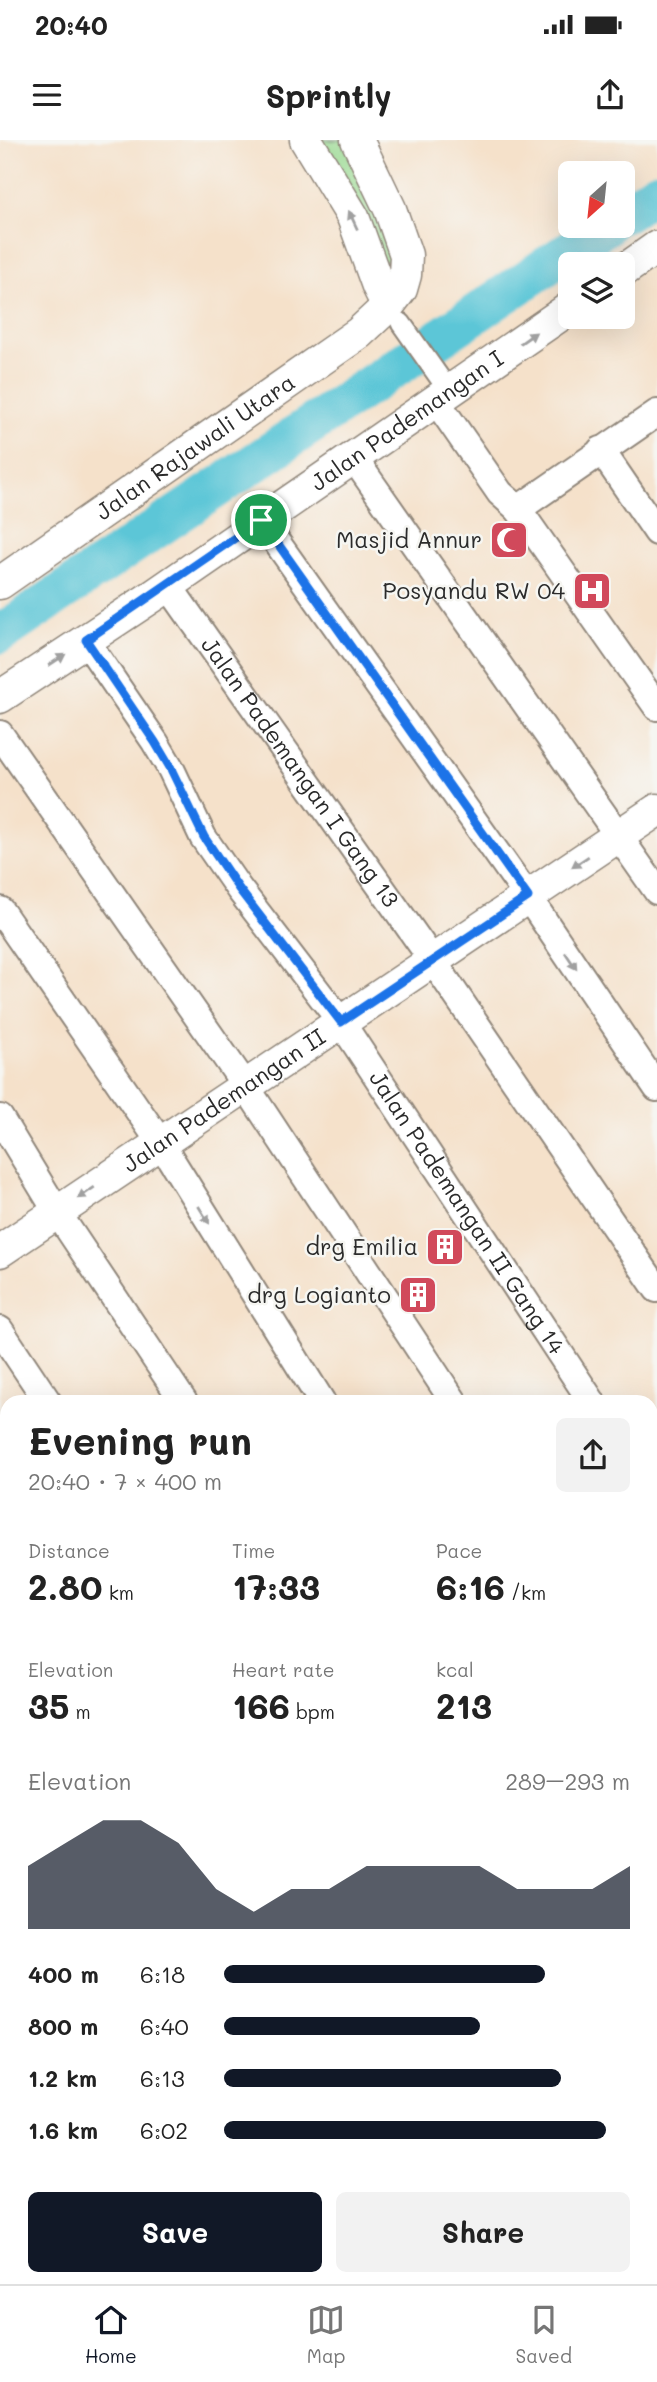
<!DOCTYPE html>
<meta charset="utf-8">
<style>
body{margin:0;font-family:Mali,sans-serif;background:#f2f2f2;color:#222;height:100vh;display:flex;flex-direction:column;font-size:26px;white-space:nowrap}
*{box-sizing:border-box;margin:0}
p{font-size:23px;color:#767676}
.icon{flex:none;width:38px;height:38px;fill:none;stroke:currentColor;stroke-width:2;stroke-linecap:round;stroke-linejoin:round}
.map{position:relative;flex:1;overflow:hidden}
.sheet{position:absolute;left:0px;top:1255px;width:658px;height:891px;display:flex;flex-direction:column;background:#fff;border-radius:21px 21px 0 0;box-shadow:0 7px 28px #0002}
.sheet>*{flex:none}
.needle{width:46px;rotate:207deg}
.buttons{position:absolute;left:558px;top:21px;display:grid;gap:14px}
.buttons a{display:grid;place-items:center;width:77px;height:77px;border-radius:10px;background:#fff;box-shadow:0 7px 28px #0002;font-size:35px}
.pin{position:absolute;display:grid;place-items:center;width:60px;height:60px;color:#fff;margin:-30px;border:4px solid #fff;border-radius:50%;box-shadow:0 2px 7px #0007}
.round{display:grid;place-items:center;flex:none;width:74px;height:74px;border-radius:10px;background:#f2f2f2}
.head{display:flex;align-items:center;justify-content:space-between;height:119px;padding:0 28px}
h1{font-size:38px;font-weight:800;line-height:52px}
.figures{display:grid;grid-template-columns:repeat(3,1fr);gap:10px;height:119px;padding:7px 28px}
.figures div{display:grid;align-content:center}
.figures b{font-size:35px;font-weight:800}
.figures small{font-size:19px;font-weight:400}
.figures p{font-size:19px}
.chart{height:196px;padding:14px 28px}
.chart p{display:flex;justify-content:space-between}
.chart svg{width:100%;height:126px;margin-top:7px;fill:#111827;opacity:.7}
.button{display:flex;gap:14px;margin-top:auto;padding:14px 28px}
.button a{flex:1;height:80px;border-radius:10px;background:#111827;color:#fff;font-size:28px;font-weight:800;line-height:80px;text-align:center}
.button a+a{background:#f2f2f2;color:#222}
ul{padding:0 28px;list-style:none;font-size:23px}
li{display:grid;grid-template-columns:112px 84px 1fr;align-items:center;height:52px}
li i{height:18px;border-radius:9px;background:#111827}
.status{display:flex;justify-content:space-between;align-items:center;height:49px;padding:0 35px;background:#fff;direction:ltr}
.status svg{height:19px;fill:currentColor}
header{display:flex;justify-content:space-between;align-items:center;height:91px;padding:0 28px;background:#fff;font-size:32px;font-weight:800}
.dock{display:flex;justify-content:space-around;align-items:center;height:98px;border-top:2px solid #e0e0e0;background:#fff;font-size:19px;color:#767676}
.dock a{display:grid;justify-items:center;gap:4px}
.dock .active{color:#111827}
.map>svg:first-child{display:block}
.green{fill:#98d990;stroke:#62825e;stroke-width:2}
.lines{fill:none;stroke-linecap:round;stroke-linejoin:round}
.river{stroke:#5cc6d7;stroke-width:40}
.pedestrian-casing{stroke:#90867a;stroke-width:23}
.minor-casing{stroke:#90867a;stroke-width:30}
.tertiary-casing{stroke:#90867a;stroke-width:35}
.pedestrian{stroke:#fff;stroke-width:19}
.minor{stroke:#fff;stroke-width:26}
.tertiary{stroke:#fff;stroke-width:32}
.oneway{fill:#a0a0a0}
.route-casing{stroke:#fff;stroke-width:14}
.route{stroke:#1a73e8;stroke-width:9}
.labels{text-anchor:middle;stroke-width:5;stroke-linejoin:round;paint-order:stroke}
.street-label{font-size:23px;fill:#2b2b2b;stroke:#f6f6f2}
.poi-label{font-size:23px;fill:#2b2b2b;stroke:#f6f6f2;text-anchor:end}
</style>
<div class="status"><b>20:40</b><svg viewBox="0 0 49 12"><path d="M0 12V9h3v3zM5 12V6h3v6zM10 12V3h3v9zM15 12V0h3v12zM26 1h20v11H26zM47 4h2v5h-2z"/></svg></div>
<header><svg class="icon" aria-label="menu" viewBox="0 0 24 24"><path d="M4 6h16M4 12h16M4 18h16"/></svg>Sprintly<svg class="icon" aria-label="share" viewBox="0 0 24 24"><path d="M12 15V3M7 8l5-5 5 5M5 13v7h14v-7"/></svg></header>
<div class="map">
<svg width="657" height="2144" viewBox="0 0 657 2144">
<rect width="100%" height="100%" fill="#f6f6f2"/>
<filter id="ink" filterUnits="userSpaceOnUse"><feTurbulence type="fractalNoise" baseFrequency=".0143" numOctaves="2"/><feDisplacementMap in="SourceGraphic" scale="14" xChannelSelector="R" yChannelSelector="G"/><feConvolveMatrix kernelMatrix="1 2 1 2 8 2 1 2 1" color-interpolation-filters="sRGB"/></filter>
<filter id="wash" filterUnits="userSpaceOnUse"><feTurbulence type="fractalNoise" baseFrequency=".00686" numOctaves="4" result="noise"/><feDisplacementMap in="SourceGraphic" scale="28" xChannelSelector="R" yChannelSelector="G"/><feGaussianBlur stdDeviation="1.57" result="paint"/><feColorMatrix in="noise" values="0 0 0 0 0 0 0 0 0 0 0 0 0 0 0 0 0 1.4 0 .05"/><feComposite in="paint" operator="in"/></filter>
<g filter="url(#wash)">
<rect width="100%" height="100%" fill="#f5e1ca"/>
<polygon class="green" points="306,0 365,0 406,115 371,126"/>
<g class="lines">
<g class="river">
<polyline points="623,74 657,51"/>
<polyline points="0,494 606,86"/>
</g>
</g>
</g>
<g filter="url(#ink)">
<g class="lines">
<defs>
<polyline id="pedestrian" points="401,183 444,244"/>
<g id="minor">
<polyline points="437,262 500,353 518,369 657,567"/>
<polyline points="601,310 657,392"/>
<polyline points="353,317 657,751"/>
<polyline points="518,369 657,273"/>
<polyline points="261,380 528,757 657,948"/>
<path id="s1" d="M 168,445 L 433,821 L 657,1149"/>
<path id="s2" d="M 86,501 L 155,602 L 171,629 L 203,697 L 239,749 L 341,882 L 592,1262"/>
<polyline points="0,594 245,945 454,1262"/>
<polyline points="0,770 160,1002 322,1262"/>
<polyline points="0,978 57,1072 184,1262"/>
<polyline points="0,1190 48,1262"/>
<polyline points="651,1351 657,1360"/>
<polyline points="651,1384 657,1380"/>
<polyline points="0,1402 7,1412"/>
<polyline points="651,1561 657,1570"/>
<polyline points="0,1608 7,1618"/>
<polyline points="651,1774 657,1782"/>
<polyline points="0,1817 7,1829"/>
<polyline points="0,1875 7,1869"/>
<polyline points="651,1972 657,1981"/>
<polyline points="213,2138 217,2144"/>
<polyline points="357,2138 361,2144"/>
<polyline points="507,2138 510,2144"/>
<polyline points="636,2138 640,2144"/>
<polyline points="145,2144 153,2138"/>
</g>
<g id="tertiary">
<polyline points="306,0 353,77 378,146 388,166"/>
<polyline points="623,131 657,107"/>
<path id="s3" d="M 0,443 L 359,193 L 388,166 L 401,149 L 405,135 L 406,115 L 390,69 L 357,0"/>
<path id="s4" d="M 0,557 L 156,454 L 570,168"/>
<path id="s5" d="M 0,1111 L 657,670"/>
</g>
</defs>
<use href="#pedestrian" class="pedestrian-casing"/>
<use href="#minor" class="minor-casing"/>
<use href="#tertiary" class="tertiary-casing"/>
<use href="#pedestrian" class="pedestrian"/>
<use href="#minor" class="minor"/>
<use href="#tertiary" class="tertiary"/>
</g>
<defs><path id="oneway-solid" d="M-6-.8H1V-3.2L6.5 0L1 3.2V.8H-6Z" transform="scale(1.75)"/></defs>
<g class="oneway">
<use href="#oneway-solid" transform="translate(353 80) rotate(-115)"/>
<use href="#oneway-solid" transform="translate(528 198) rotate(-35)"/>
<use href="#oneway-solid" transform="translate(57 520) rotate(-33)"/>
<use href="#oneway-solid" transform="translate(580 722) rotate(146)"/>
<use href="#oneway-solid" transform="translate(571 821) rotate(56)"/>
<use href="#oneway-solid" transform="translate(86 1053) rotate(146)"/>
<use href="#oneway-solid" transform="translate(204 1075) rotate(58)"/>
</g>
</g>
<g class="lines" filter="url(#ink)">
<defs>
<polygon id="route" points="261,380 528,757 341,882 239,749 204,697 171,629 155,602 86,500"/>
</defs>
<use href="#route" class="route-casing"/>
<use href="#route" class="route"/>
</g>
<defs>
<symbol id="mosque-square" viewBox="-11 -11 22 22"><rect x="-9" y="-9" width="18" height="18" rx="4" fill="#d1495b" stroke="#f6f6f2"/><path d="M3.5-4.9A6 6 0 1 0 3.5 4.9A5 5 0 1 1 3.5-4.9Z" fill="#fff"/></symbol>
<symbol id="hospital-square" viewBox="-11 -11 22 22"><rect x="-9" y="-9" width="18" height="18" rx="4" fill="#d1495b" stroke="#f6f6f2"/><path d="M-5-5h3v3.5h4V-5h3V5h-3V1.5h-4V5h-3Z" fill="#fff"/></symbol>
<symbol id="building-square" viewBox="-11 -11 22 22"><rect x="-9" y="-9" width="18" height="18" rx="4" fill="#d1495b" stroke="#f6f6f2"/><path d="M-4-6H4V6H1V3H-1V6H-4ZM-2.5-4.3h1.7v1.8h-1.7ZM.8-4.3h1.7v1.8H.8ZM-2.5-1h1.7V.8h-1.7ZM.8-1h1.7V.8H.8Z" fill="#fff"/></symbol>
</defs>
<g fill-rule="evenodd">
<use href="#mosque-square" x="487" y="378" width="44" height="44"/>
<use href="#hospital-square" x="570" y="429" width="44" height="44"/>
<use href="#building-square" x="423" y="1085" width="44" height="44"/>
<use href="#building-square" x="396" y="1133" width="44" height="44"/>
</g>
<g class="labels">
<g class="street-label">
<text dy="8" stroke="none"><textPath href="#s4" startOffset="492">Jalan Pademangan I</textPath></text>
<text dy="8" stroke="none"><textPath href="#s3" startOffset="238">Jalan Rajawali Utara</textPath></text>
<text dy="8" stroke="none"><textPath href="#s1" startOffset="229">Jalan Pademangan I Gang 13</textPath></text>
<text dy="8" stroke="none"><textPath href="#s5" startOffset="270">Jalan Pademangan II</textPath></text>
<text dy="8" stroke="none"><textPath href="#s2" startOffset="688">Jalan Pademangan II Gang 14</textPath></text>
</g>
<g class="poi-label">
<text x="482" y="408">Masjid Annur</text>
<text x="565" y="459">Posyandu RW 04</text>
<text x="418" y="1115">drg Emilia</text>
<text x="391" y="1163">drg Logianto</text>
</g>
</g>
</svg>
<div class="buttons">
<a><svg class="needle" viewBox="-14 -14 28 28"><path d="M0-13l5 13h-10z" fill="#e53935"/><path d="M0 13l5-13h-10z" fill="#767676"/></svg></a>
<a><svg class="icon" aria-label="layers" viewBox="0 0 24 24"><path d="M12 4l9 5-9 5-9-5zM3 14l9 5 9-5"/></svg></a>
</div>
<div class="pin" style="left:261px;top:380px;background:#1e9e55"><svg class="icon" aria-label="arrive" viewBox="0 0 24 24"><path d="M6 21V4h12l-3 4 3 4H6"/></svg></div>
<section class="sheet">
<div class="head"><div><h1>Evening run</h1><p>20:40 · 7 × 400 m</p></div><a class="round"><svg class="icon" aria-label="share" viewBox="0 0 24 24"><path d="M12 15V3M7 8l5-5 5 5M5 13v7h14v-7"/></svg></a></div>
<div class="figures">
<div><p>Distance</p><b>2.80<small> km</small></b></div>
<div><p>Time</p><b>17:33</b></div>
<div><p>Pace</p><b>6:16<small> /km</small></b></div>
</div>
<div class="figures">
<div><p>Elevation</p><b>35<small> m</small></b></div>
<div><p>Heart rate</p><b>166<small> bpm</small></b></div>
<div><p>kcal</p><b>213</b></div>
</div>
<div class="chart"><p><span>Elevation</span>289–293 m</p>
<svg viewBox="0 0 160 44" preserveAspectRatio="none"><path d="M0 44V22L10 14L20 6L30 6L40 14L50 30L60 38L70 30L80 30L90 22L100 22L110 22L120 22L130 30L140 30L150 30L160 22V44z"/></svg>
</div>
<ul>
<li><b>400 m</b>6:18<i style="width:79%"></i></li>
<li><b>800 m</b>6:40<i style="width:63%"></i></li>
<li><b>1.2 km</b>6:13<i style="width:83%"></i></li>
<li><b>1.6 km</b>6:02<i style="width:94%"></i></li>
</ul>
<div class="button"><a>Save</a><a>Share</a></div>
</section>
</div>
<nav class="dock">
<a class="active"><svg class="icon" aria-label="home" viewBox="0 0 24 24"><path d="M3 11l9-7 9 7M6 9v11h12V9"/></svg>Home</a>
<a><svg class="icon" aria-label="map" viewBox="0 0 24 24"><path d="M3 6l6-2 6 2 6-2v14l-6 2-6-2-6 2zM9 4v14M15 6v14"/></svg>Map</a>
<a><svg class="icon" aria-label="saved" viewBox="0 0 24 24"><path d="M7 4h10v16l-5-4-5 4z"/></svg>Saved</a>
</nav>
